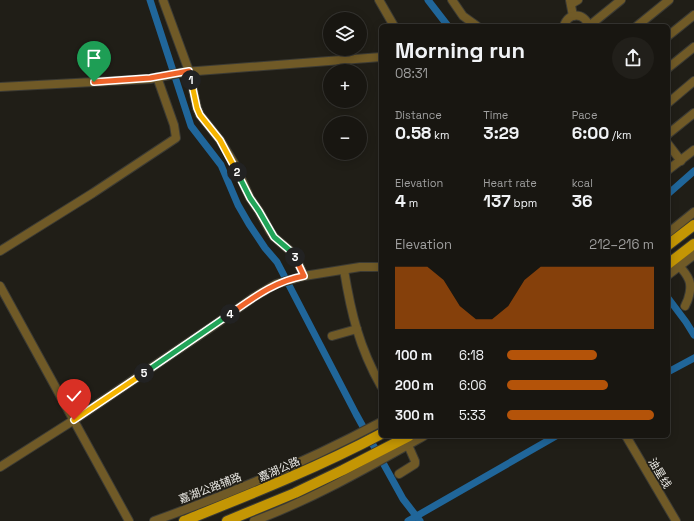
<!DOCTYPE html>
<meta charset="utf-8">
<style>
body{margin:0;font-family:"Space Grotesk","Noto Sans SC",sans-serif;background:#211f1a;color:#f1f3f6;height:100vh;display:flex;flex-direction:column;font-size:15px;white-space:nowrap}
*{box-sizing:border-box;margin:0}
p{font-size:13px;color:#9f9f9f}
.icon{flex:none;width:22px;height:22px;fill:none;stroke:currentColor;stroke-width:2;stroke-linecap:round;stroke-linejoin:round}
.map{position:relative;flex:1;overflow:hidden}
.drawer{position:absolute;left:379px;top:24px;width:291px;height:414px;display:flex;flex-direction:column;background:#181611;border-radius:6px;box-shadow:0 2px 10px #0003,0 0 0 1px #363531}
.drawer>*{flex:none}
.buttons{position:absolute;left:323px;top:12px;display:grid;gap:8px}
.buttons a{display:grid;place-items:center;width:44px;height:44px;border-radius:50%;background:#181611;box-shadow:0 2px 10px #0003,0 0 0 1px #363531;font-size:20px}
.pin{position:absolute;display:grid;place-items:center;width:34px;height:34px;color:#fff;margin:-41px -17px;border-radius:50% 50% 50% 0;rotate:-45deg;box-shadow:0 0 4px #0007}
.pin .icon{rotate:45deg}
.km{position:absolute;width:20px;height:20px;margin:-10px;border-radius:50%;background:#222;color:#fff;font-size:11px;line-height:20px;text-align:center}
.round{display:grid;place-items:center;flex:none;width:42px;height:42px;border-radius:21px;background:#211f1a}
.overview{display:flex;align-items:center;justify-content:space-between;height:68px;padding:0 16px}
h1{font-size:22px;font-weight:700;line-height:30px}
.metrics{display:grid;grid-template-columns:repeat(3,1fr);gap:6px;height:68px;padding:4px 16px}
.metrics div{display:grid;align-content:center}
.metrics b{font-size:17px;font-weight:700}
.metrics small{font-size:11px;font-weight:400}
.metrics p{font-size:11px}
.chart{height:112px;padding:8px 16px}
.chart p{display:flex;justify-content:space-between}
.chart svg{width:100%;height:72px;margin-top:4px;fill:#b45309;opacity:.7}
ul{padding:0 16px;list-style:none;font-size:13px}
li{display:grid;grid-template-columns:64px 48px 1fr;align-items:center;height:30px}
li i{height:10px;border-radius:5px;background:#b45309}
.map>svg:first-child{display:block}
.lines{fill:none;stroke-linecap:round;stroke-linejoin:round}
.canal{stroke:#20669a;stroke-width:7}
.minor-casing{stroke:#3c3b34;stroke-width:10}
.major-casing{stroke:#3c3b34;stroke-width:12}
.minor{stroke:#705a27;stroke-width:8}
.major{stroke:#c49604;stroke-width:10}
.split-1-casing{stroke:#fff;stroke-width:8}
.split-2-casing{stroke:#fff;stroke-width:8}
.split-3-casing{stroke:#fff;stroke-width:8}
.split-4-casing{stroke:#fff;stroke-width:8}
.split-5-casing{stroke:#fff;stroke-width:8}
.split-6-casing{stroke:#fff;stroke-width:8}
.split-1{stroke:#f0652b;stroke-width:5}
.split-2{stroke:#f5b400;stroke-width:5}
.split-3{stroke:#22a559;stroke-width:5}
.split-4{stroke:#f0652b;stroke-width:5}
.split-5{stroke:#22a559;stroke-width:5}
.split-6{stroke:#f5b400;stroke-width:5}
.labels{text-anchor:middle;stroke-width:3.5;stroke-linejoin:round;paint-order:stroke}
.street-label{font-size:11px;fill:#ebeae5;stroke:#201e17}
</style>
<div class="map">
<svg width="694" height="521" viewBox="0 0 694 521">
<rect width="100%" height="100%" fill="#201e17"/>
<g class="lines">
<g class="canal">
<polyline points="150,0 191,126 221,165 238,205 249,224 265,248 277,262 356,414 403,499 420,521"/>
<polyline points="428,0 448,26"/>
<polyline points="668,194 694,171"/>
<polyline points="668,298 686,322 694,335"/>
<polyline points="668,372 694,358"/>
<polyline points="408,521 556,436"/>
</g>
<defs>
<g id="minor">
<polyline points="163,0 189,71 197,108 200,115 220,140 234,163 250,198 259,211 270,231 274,237 294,254 304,276"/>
<polyline points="379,0 394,26"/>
<polyline points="452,0 463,16 477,26"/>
<polyline points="570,0 573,16"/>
<polyline points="571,4 578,0"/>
<path d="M 564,26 C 568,12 584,12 589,26"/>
<polyline points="589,26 621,0"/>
<polyline points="637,26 669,0"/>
<polyline points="668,36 694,15"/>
<polyline points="668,68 694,47"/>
<polyline points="0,87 150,79 184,72 381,57"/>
<polyline points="668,103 694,81"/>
<polyline points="668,134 694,113"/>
<polyline points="668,144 681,161"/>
<polyline points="668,170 694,150"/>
<polyline points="668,233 694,212"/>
<polyline points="0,251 93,193 176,138 174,125 157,77"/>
<path d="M 679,266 C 683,270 687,275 689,280 C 692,287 689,299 685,306"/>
<path d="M 344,270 C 351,313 359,347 381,386"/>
<polyline points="668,275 694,255"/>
<polyline points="0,286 129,521"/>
<polyline points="332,336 357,329"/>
<polyline points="626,436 676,521"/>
<polyline points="0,467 74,420 213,326 254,297 276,284 304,276 360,267 381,267"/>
<polyline points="399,474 415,464 415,461 408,445"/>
<path d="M 154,521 C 232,493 308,461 381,422"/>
<path d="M 254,521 C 313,499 369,467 424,436"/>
</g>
<g id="major">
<polyline points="668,245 694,225"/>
<polyline points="668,264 694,244"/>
<path d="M 184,521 C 251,494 317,468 381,434"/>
<polyline points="227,521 295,493 343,470 409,436"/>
</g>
</defs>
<use href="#minor" class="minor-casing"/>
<use href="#major" class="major-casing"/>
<use href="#minor" class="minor"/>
<use href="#major" class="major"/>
</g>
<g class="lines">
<defs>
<polyline id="split-1" points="94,82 150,78 189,71 191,80"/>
<polyline id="split-2" points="191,80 197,108 200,115 220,140 237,172"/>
<polyline id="split-3" points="237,172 250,198 259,211 274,237 294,254 295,257"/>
<path id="split-4" d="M 230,314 C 253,298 275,281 304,276 L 295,257"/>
<polyline id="split-5" points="144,373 230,314"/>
<polyline id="split-6" points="74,420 144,373"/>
</defs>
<use href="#split-1" class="split-1-casing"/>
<use href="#split-2" class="split-2-casing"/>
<use href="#split-3" class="split-3-casing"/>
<use href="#split-4" class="split-4-casing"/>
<use href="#split-5" class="split-5-casing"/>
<use href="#split-6" class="split-6-casing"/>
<use href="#split-1" class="split-1"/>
<use href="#split-2" class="split-2"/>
<use href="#split-3" class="split-3"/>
<use href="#split-4" class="split-4"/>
<use href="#split-5" class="split-5"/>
<use href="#split-6" class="split-6"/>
</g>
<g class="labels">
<g class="street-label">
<text transform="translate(279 469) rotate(-24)" y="4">嘉湖公路</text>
<text transform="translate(660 473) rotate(59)" y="4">油星线</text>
<text transform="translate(210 488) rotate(-21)" y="4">嘉湖公路辅路</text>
</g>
</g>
</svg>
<div class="buttons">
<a><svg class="icon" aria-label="layers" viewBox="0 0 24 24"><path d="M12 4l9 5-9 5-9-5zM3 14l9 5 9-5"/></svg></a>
<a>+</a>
<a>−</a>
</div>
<div class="pin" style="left:94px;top:82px;background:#1e9e55"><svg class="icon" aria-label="arrive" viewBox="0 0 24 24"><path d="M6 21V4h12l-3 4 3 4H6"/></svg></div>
<div class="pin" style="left:74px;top:420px;background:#d93025"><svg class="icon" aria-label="check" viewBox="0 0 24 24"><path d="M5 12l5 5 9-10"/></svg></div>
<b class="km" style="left:191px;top:80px">1</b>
<b class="km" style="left:237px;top:172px">2</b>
<b class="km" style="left:295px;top:257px">3</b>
<b class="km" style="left:230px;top:314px">4</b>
<b class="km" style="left:144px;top:373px">5</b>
<section class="drawer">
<div class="overview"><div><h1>Morning run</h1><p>08:31</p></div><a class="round"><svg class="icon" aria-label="share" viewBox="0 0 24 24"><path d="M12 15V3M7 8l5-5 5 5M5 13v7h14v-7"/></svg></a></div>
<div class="metrics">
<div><p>Distance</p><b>0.58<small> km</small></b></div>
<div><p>Time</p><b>3:29</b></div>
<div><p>Pace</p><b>6:00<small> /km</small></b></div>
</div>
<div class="metrics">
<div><p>Elevation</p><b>4<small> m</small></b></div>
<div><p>Heart rate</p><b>137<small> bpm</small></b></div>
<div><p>kcal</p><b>36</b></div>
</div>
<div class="chart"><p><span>Elevation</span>212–216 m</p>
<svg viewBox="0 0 160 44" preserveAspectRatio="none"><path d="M0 44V6L10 6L20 6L30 14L40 30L50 38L60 38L70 30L80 14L90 6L100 6L110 6L120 6L130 6L140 6L150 6L160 6V44z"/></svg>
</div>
<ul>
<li><b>100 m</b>6:18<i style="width:61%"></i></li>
<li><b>200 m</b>6:06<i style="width:69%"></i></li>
<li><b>300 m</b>5:33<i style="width:100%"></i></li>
</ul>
</section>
</div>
